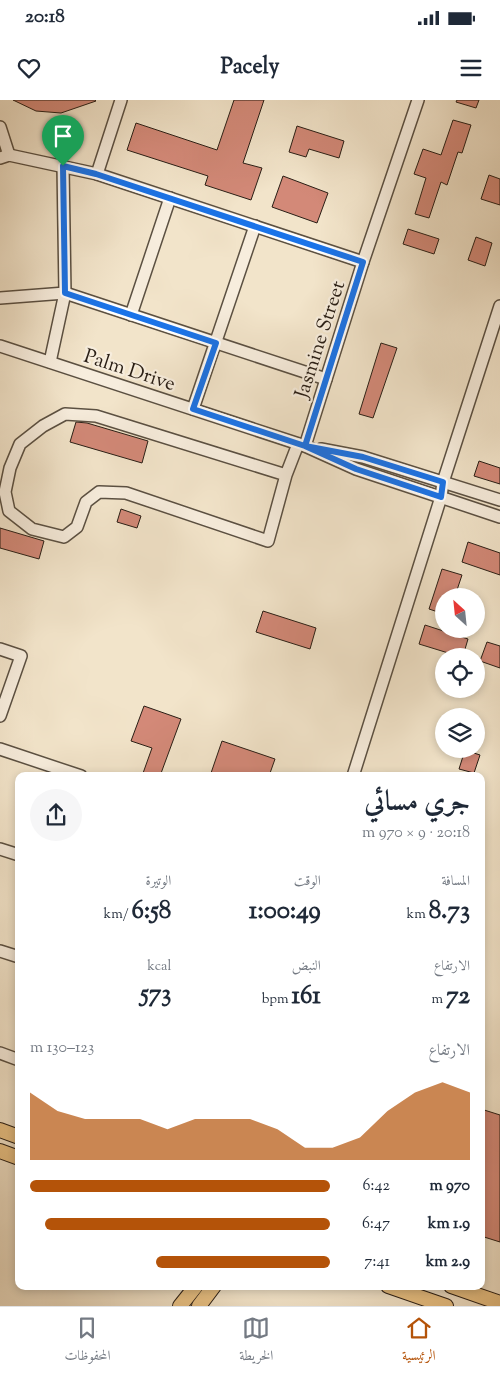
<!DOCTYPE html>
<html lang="ar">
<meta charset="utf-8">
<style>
body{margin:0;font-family:"Sorts Mill Goudy",Amiri,serif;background:#f6f6f7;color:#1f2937;direction:rtl;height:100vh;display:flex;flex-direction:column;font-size:19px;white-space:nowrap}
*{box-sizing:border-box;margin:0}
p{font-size:16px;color:#747a83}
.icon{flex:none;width:28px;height:28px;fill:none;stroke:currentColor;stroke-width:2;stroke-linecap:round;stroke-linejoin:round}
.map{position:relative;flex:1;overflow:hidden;direction:ltr}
.details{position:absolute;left:15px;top:672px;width:470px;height:518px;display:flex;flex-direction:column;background:#fff;border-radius:10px;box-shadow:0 2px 8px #0003;direction:rtl}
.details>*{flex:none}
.needle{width:32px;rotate:333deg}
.buttons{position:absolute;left:435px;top:488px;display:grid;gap:10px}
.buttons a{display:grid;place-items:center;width:50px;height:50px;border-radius:50%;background:#fff;box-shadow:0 2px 8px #0003;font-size:25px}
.pin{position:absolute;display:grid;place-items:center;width:42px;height:42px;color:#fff;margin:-51px -21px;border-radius:50% 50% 50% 0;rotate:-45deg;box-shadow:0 0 5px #0007}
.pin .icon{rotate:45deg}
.round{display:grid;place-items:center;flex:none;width:52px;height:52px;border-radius:26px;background:#f6f6f7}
.headline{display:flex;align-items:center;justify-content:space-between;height:85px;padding:0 15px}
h1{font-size:28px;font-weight:700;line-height:38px}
.figures{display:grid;grid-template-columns:repeat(3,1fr);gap:8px;height:85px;padding:5px 15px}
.figures div{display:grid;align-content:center}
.figures b{font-size:25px;font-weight:700}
.figures small{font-size:14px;font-weight:400}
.figures p{font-size:14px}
.chart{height:140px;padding:10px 15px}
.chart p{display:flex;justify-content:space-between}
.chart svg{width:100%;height:90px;margin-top:5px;fill:#b45309;opacity:.7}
ul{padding:0 15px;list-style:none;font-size:16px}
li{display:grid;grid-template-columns:80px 60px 1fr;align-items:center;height:38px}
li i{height:12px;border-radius:6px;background:#b45309}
.status{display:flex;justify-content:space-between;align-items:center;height:35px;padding:0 25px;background:#fff;direction:ltr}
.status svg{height:14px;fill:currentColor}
header{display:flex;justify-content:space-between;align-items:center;height:65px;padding:0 15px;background:#fff;font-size:22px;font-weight:700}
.tab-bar{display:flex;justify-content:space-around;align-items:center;height:70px;border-top:1px solid #e0e1e3;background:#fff;font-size:14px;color:#747a83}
.tab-bar a{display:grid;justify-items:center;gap:2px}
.tab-bar .active{color:#b45309}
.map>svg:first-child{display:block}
.building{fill:#d38978;stroke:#291e15}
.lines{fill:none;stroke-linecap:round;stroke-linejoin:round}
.minor-casing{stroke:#5b5042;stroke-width:14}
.major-casing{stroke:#291e15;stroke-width:16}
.minor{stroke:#f7eddd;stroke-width:11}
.major{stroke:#e9c285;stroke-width:14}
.route-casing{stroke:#fff;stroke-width:10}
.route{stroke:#1a73e8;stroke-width:6}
.labels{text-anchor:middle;stroke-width:4.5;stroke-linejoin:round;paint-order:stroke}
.street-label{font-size:20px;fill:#291e15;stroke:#f7eddd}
</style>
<div class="status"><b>20:18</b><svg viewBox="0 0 49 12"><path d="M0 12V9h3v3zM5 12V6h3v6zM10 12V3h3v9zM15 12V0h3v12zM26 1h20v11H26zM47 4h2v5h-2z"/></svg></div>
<header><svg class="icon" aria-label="menu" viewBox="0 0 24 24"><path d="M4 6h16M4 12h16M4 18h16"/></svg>Pacely<svg class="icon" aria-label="heart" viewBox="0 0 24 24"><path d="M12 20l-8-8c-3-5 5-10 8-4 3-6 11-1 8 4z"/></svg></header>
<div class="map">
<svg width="500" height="1206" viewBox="0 0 500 1206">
<rect width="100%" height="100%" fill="#f2e4ca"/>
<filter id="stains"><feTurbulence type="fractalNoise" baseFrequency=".004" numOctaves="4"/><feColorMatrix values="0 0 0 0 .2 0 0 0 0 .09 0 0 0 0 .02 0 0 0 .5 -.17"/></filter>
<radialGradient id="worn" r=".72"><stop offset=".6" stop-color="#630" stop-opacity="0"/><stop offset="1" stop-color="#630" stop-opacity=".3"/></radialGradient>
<g class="building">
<polygon points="13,0 95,0 96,1 61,13 36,11"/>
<polygon points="234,0 264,0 243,63 262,68 251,100 205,85 208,76 127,50 136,23 217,50"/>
<polygon points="457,0 479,0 476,8 456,2"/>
<polygon points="453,20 471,25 462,53 458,52 447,85 441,82 429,118 415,114 426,78 414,74 423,49 441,55"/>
<polygon points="297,26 344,41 339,58 309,49 306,57 289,52"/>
<polygon points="489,75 500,79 500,105 481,99"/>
<polygon points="283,76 328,93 317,123 272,107"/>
<polygon points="408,129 439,139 434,154 403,144"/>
<polygon points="476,137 492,143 485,166 468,160"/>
<polygon points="381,243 397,248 373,318 359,314"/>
<polygon points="76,322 87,323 148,341 142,363 70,342"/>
<polygon points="479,361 500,368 500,384 474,376"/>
<polygon points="121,409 141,416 137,428 117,422"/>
<polygon points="0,428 44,441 39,459 0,448"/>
<polygon points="468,442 500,453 500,475 462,462"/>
<polygon points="442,469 462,475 455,496 444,496 444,514 429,509"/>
<polygon points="263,511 316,528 310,549 256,532"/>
<polygon points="425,525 468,539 463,556 458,556 419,544"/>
<polygon points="487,542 500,546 500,568 480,561"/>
<polygon points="144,606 181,619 160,676 142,676 152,648 131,641"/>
<polygon points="222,641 275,659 269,676 210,676"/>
<polygon points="465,650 480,655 474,673 459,669"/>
<polygon points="481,1009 500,1015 500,1142 481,1136"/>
</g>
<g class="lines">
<defs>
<g id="minor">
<polyline points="0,27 9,55"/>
<polyline points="0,58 9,55 97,74 363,162"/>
<polyline points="97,74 121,0"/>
<polyline points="0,198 65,193 326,279"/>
<polyline points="131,215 170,98"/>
<polyline points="0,246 305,346 356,369 500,417"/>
<polyline points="50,262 65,193 63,66"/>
<polyline points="193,309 255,126"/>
<polyline points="305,346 363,162 418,0"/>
<polyline points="321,349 363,357 500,400"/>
<polyline points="286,375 268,441 126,393 99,392 86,402 77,427 64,437 32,429 9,411 5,392 10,368 20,344 43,326 65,314 96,316 286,375 298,344"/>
<polyline points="0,549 21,556 0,616"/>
<polyline points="0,649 81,676"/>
<polyline points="353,676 441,397 443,382 500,206"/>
<polyline points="0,749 19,755"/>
<polyline points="0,851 19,857"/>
<polyline points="0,953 19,960"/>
</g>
<g id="major">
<polyline points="0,1030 19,1037"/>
<polyline points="0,1051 19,1058"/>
<polyline points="388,1186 446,1206"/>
<polyline points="451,1186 500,1203"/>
<polyline points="180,1206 196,1186"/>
<polyline points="199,1206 214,1186"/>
</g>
</defs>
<use href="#minor" class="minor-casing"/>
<use href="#major" class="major-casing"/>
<use href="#minor" class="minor"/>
<use href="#major" class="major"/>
</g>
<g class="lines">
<defs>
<polyline id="route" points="63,66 65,193 216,243 193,309 305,346 363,357 443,382 441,397 356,369 305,346 363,162 96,74 63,66"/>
</defs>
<use href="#route" class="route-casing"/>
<use href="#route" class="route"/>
</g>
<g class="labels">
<g class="street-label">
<text transform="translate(319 239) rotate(-72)" y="7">Jasmine Street</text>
<text transform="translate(130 269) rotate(18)" y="7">Palm Drive</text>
</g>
</g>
<rect width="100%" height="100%" filter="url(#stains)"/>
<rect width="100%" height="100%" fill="url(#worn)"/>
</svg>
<div class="buttons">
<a><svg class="needle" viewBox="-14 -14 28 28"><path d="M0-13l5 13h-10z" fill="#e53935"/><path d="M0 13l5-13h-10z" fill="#747a83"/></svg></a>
<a><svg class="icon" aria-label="locate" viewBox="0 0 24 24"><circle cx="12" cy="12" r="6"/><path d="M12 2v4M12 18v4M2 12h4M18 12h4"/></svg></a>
<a><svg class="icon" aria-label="layers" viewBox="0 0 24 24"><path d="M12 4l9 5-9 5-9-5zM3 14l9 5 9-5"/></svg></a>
</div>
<div class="pin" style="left:63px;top:66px;background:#1e9e55"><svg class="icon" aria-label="arrive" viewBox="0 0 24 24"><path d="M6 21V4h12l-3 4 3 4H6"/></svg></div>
<section class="details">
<div class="headline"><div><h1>جري مسائي</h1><p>20:18 · 9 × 970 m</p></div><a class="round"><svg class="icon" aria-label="share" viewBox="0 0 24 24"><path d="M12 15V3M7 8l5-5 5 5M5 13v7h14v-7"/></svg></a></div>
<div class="figures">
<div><p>المسافة</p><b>8.73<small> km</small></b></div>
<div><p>الوقت</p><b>1:00:49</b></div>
<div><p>الوتيرة</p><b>6:58<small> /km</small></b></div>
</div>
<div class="figures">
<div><p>الارتفاع</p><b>72<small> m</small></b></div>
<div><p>النبض</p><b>161<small> bpm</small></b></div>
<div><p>kcal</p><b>573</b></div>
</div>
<div class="chart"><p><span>الارتفاع</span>123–130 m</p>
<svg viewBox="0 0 160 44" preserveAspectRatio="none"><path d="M0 44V11L10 20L20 24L30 24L40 24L50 29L60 24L70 24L80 24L90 29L100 38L110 38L120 33L130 20L140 11L150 6L160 11V44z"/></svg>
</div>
<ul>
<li><b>970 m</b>6:42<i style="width:100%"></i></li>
<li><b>1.9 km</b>6:47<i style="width:95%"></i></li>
<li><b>2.9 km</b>7:41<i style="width:58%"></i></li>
</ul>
</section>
</div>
<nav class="tab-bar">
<a class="active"><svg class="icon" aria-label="home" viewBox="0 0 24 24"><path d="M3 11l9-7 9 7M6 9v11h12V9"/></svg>الرئيسية</a>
<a><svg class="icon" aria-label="map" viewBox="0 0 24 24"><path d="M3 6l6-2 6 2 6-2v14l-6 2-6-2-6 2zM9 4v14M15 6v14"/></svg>الخريطة</a>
<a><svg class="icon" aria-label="saved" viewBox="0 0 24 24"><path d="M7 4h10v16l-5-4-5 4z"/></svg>المحفوظات</a>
</nav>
